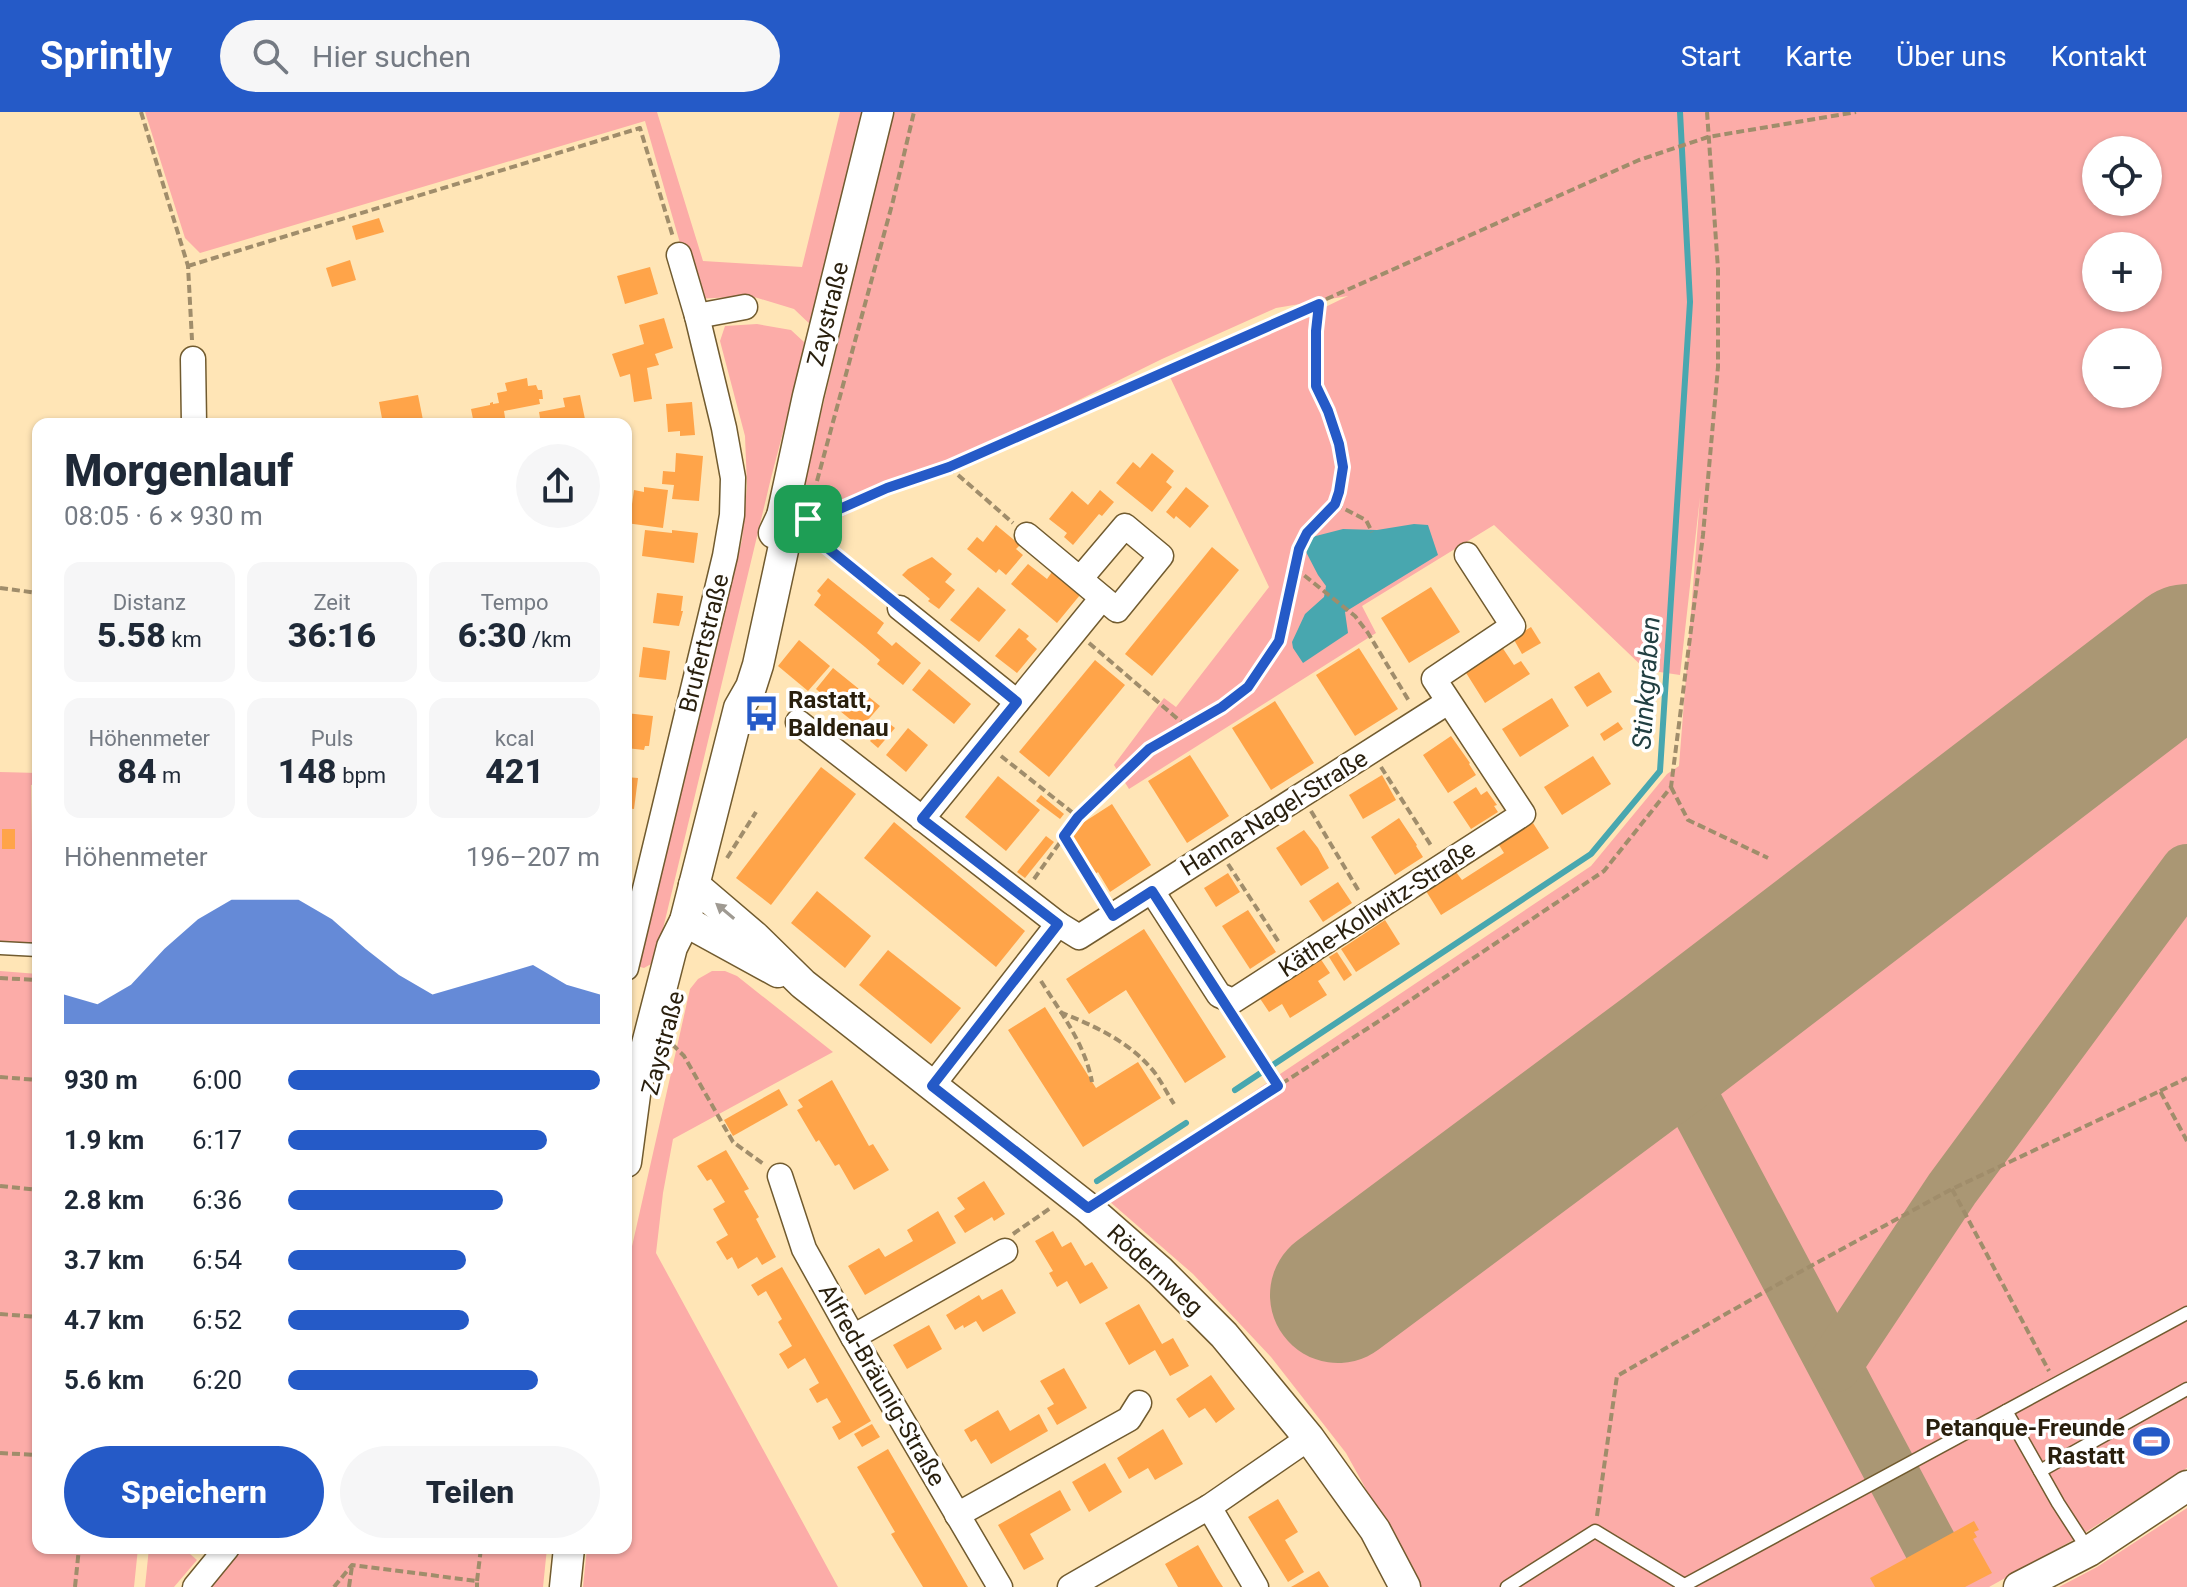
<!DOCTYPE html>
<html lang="de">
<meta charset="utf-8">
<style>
body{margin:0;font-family:Roboto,sans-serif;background:#f6f6f7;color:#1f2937;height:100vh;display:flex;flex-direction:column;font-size:30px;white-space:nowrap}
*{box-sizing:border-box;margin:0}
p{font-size:26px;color:#747a83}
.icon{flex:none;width:44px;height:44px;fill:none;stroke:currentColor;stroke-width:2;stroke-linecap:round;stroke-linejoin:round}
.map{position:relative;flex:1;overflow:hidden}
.drawer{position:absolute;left:32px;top:306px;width:600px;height:1136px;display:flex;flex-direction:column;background:#fff;border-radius:16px;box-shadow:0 2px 6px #0004}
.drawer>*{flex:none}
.fabs{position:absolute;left:2082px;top:24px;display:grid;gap:16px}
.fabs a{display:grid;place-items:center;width:80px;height:80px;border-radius:50%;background:#fff;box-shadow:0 2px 6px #0004;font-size:40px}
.pin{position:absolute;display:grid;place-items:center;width:68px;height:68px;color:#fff;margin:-34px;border-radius:16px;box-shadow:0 4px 12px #0006}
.round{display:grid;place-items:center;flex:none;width:84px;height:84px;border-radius:42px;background:#f6f6f7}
.head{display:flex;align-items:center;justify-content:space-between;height:136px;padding:0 32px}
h1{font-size:44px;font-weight:800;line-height:60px}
.stats{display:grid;grid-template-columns:repeat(3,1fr);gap:12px;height:136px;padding:8px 32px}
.stats div{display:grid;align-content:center;border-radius:16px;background:#f6f6f7;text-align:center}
.stats b{font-size:34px;font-weight:800}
.stats small{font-size:22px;font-weight:400}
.stats p{font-size:22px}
.chart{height:224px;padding:16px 32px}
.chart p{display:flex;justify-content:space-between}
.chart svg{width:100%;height:144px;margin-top:8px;fill:#255ac7;opacity:.7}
.action{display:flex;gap:16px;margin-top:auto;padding:16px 32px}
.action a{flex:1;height:92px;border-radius:48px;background:#255ac7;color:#fff;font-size:32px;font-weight:800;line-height:92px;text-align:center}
.action a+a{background:#f6f6f7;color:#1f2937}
ul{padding:0 32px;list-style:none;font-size:26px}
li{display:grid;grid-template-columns:128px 96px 1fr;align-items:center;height:60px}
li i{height:20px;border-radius:10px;background:#255ac7}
header{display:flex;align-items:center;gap:48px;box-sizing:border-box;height:112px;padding:0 40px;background:#255ac7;color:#fff}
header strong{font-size:38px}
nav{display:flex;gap:44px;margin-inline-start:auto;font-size:28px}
.search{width:560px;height:72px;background:#f6f6f7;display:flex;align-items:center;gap:20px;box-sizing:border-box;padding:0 28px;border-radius:44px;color:#747a83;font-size:30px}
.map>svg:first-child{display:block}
.green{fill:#fcaca8;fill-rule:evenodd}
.water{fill:#48a7af}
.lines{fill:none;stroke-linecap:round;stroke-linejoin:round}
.stream{stroke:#48a7af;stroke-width:6}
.taxiway{stroke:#aa9774;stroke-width:54}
.runway{stroke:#aa9774;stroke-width:136}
.building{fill:#ffa449}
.service-casing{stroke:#715b2f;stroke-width:15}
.minor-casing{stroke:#715b2f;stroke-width:27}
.tertiary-casing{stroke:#715b2f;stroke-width:33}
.path{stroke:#a08d6b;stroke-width:4;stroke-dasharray:8 4;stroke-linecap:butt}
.service{stroke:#fff;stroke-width:12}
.minor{stroke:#fff;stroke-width:24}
.tertiary{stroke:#fff;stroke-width:30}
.oneway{fill:#9f9a92}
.route-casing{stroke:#fff;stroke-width:16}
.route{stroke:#255ac7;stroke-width:10}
.labels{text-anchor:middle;stroke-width:7;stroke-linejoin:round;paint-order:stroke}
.street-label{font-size:24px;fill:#291f0d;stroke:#fff}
.poi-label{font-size:24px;font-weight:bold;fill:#291f0d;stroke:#fff;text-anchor:start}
.water-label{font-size:26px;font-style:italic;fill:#213f41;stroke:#fff}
</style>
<header>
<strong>Sprintly</strong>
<div class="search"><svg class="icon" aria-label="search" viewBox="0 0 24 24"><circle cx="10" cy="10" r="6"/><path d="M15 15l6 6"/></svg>Hier suchen</div>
<nav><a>Start</a><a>Karte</a><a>Über uns</a><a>Kontakt</a></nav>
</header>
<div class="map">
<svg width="2187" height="1475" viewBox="0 0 2187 1475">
<rect width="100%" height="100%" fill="#ffe5b6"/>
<g class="green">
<polygon points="145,0 657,0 703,149 802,155 840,0 868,0 814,216 794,197 751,184 696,187 645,9 200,141 185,126"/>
<path d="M 893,0 L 2187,0 L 2187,1356 L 2075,1427 L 1989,1475 L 1420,1475 L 1346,1341 L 1271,1245 L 1193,1162 L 1101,1082 L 1591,754 L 1667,662 L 1679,654 L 1700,385 L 1680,563 L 1646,558 L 1494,413 L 1362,494 L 1376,521 L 1129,677 L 1114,653 L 1164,586 L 1176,595 L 1269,475 L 1170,265 L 1286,214 L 1348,184 L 1276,196 L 1162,247 L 799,426 L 797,402 ZM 2096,38 L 2148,38 L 2148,90 L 2096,90 ZM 2096,134 L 2148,134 L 2148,186 L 2096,186 ZM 2096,230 L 2148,230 L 2148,282 L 2096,282 Z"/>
<polygon points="757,212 791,218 804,230 803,244 771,366 662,821 651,852 644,856 636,854 637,847 742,428 747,374 745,324 720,229 725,214"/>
<polygon points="0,660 38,661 38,672 31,673 32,731 38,732 38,835 0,832"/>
<polygon points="0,859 38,862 38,1436 138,1436 134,1475 0,1475"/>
<polygon points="712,859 725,859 737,864 833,940 673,1027 663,1081 656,1141 838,1475 583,1475 587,1436 626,1436 626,1161 690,877 698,867"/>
<polygon points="2187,1396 2187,1475 2059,1475 2097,1455"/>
<polygon points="149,1436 183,1436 197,1448 174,1475 145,1475"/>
<polygon points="242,1436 547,1436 543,1475 210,1475"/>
</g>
<polygon class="water" points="1414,412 1428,413 1438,443 1345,500 1348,521 1303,551 1293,536 1292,530 1305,502 1324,485 1326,474 1318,463 1305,438 1312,425 1343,417 1377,418"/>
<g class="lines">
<g class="stream">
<polyline points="1235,978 1591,742 1660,659 1690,190 1680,0"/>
<polyline points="1097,1069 1186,1011"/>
</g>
<g class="taxiway">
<polyline points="1667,938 1930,1433"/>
<polyline points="1835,1253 1952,1077 2187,759"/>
</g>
<polyline class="runway" points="1338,1183 1667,938 2187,540"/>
</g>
<g class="building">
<polygon points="379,106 384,120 356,128 352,114"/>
<polygon points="350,148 356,168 332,175 326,156"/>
<polygon points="650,155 658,182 625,192 617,164"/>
<polygon points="664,206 673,236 655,242 659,253 647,256 652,287 634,290 630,262 620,265 612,242 644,232 639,213"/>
<polygon points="527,266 528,274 536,273 538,278 542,278 543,287 539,287 540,292 504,299 506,312 474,312 471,297 490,293 490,291 493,290 493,292 499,291 497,281 507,279 505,271"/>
<polygon points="418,283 423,308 401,312 383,312 379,290"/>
<polygon points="580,283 586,312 541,312 539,300 565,295 563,286"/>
<polygon points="692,290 695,323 680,324 680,319 668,320 666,292"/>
<polygon points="676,341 703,344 699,389 672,387 674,373 662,372 663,359 675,360"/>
<polygon points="1152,341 1174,359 1166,370 1172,375 1152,400 1116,371 1133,350 1140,356"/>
<polygon points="644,375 668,378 663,416 626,411 629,392 632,392 634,378 644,380"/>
<polygon points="1186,375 1209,394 1190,416 1176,404 1174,407 1166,400"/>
<polygon points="1100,378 1114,390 1102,404 1099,402 1073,433 1064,425 1067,421 1049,407 1072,379 1088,393"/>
<polygon points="996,413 1020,433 1016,437 1023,443 1006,463 999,457 996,461 967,437 977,425 983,430"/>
<polygon points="645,418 672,421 672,418 698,421 694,451 642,444"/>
<polygon points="1212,435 1239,458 1152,564 1125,542"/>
<polygon points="932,445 952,462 945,470 955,478 939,497 928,489 930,487 902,463 908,457"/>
<polygon points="1028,452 1047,467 1052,460 1080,483 1057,511 1011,472"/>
<polygon points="828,466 884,511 877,521 892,534 896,530 921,551 903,573 877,552 880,548 865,535 814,493 821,483 817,479"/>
<polygon points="978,475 1006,498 979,530 950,508"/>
<polygon points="1431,475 1460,520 1409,551 1381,506"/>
<polygon points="657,481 683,484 681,499 683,499 679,514 653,511"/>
<polygon points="1531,515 1541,531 1522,542 1513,526"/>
<polygon points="1019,516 1029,524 1026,527 1037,537 1017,561 995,544"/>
<polygon points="799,528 830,554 808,579 778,554"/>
<polygon points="1500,532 1514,553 1521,549 1530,562 1485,591 1463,556"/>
<polygon points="643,535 670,539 666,568 639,565"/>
<polygon points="1359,536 1398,597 1355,624 1316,563"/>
<polygon points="1095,548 1125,573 1049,665 1019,640"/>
<polygon points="833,556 880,594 861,616 840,599 847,590 831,576 824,584 816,577"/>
<polygon points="929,557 971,592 954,612 912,578"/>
<polygon points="1599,560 1612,580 1587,595 1574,575"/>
<polygon points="1552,586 1569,614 1520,645 1502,617"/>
<polygon points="1275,589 1314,651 1271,678 1232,616"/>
<polygon points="626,601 653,604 649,634 645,634 644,638 626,636"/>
<polygon points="886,609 895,616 878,636 870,629"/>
<polygon points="1618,610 1623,617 1604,629 1600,622"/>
<polygon points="908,616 928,633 906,660 886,643"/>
<polygon points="1451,624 1470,651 1469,652 1476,663 1448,681 1423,643"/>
<polygon points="1190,643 1229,704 1187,731 1148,669"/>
<polygon points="1593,644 1611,672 1562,703 1544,675"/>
<polygon points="821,655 856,682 771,793 736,766"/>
<polygon points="1382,663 1396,688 1363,707 1349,683"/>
<polygon points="998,664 1040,698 1006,739 965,705"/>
<polygon points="626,665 638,666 634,697 626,696"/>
<polygon points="1476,675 1481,683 1487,679 1497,693 1494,694 1498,700 1471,717 1453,690"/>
<rect x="34" y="677" width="4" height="43"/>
<polygon points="1041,683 1064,702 1060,707 1036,689"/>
<polygon points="1112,692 1151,753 1110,780 1098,760 1094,763 1067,721"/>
<polygon points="1399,706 1417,733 1416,734 1423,745 1395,763 1371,725"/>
<polygon points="894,710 1025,819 996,855 864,746"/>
<polygon points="1533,711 1549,736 1441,803 1426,779 1456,760 1462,768 1504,741 1499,733"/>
<rect x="2" y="717" width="13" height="20"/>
<polygon points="1304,718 1318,736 1329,756 1301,774 1276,736"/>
<polygon points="1046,724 1054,730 1025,766 1017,760"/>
<polygon points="1228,761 1240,780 1216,795 1204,776"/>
<polygon points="1338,770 1352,791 1323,810 1309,789"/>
<polygon points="817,779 871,824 845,856 791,811"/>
<polygon points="1248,798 1276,840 1250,857 1222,814"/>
<polygon points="1385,808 1400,832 1356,860 1341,837"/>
<polygon points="1144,817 1226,945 1185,971 1126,878 1089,902 1066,867"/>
<polygon points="888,838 961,896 931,932 859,873"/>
<polygon points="1337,840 1352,863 1344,869 1329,845"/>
<polygon points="1320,846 1330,861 1318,869 1327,883 1290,906 1282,892 1269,900 1259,885"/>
<polygon points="1045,895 1096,976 1138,950 1161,986 1083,1035 1008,918"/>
<polygon points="832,968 869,1034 873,1032 889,1058 854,1078 839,1052 835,1054 819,1028 816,1030 797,998 803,995 798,988"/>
<polygon points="779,977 788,993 733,1024 724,1008"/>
<polygon points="726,1038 749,1077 744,1079 759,1105 756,1107 776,1145 762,1153 757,1145 738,1157 732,1145 727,1148 716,1130 728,1123 713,1097 725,1090 711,1067 707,1069 697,1054"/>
<polygon points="984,1069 1005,1102 994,1109 992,1105 965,1121 954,1104 965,1097 957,1086"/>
<polygon points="938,1099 956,1131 865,1183 848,1154 879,1136 885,1145 913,1129 907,1118"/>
<polygon points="1053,1119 1062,1135 1071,1130 1085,1154 1092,1150 1108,1176 1080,1192 1067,1169 1057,1175 1049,1161 1053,1159 1035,1129"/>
<polygon points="782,1155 871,1309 839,1328 832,1315 841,1310 827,1286 817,1291 809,1277 819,1271 805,1246 788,1257 779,1242 792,1234 778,1210 782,1207 766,1179 758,1184 751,1173"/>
<polygon points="1002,1177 1016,1201 983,1220 976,1209 964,1216 963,1213 955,1218 946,1203 979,1183 982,1188"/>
<polygon points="1139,1192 1162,1232 1173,1226 1189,1254 1170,1264 1155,1238 1129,1253 1105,1211"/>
<polygon points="929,1213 942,1237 907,1257 893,1233"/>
<polygon points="1064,1256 1087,1296 1057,1313 1047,1296 1054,1292 1040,1269"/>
<polygon points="1211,1263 1235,1297 1216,1311 1205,1296 1189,1306 1176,1287"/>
<polygon points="998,1298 1010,1319 1039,1302 1048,1319 991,1352 976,1327 971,1330 964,1318"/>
<polygon points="872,1312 880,1325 862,1335 854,1322"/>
<polygon points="1163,1317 1183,1352 1155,1368 1148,1356 1129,1367 1117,1346"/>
<polygon points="888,1337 934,1416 968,1475 923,1475 891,1422 895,1420 857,1355"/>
<polygon points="1105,1351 1122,1380 1089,1400 1072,1370"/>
<polygon points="1060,1378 1071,1398 1030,1422 1044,1447 1024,1458 998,1413"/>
<polygon points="1278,1387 1298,1420 1285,1428 1304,1460 1288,1470 1248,1405"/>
<polygon points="1974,1409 1979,1418 1974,1420 1977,1425 1973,1427 1992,1461 1965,1475 1875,1475 1870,1466"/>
<polygon points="1198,1433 1217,1466 1223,1475 1178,1475 1165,1452"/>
<polygon points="1319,1459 1329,1475 1291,1475"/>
</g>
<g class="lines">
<defs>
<g id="service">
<polyline points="0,836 38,838"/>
<polyline points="2006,1299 2058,1391 2089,1439"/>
<polyline points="2040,1359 2187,1277"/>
<polyline points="1507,1475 1595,1419 1684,1473"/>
<polyline points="1681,1475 2187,1201"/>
</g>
<g id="minor">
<polyline points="697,204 745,195"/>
<polyline points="193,247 194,312"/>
<path d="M 1027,423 C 1057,448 1087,473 1117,498 L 1161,444 L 1125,414 L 1080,467"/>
<polyline points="900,496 1017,590"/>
<polyline points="798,610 1058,812"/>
<polyline points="922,707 1102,486"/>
<polyline points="1152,779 1219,883 1233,889 1523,702 1434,567 1513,514 1467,443"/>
<polyline points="626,856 725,444 732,403 733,366 724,316 697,204 679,143"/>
<polyline points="932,974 1058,812 1079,825 1448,590"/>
<polyline points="780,1064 804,1137 853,1225 1000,1475"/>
<polyline points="853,1225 1005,1139"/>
<polyline points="1209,1395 1256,1475"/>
<polyline points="957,1403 1129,1307 1139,1291"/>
<polyline points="195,1475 227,1436"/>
<polyline points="1070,1475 1209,1395 1309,1326"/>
</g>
<g id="tertiary">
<polyline points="774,421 782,404 808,284 878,0"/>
<polyline points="694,773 755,825 803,872 1088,1096 1160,1159 1224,1223 1309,1326 1375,1418 1405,1475"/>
<polyline points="685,809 778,860"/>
<polyline points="626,1050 636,975 672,835 685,809 739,596 751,575 758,553 785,429 782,404"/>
<polyline points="565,1475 569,1436"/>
<polyline points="2019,1475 2089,1439 2187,1374"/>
</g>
</defs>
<use href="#service" class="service-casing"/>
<use href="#minor" class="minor-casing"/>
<use href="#tertiary" class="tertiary-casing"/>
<g class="path">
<polyline points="141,0 188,154 192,228"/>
<polyline points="188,154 640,16 673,125"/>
<polyline points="949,355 1013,411"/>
<polyline points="817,369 893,89 914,0"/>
<polyline points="1335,392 1366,408 1372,420"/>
<polyline points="807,407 835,399 887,376 949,355 1639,48 1708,25 1856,0"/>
<polyline points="808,408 819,429 884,482"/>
<polyline points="1295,456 1355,504 1368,521 1409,589"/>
<polyline points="0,476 38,481"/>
<polyline points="1089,531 1186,614"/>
<polyline points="1001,644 1078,705"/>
<polyline points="1381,655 1432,735"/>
<polyline points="1671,675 1688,708 1768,746"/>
<polyline points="1311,699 1360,781"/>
<polyline points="1064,724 1102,787"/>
<polyline points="727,746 756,700"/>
<polyline points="1228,752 1280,832"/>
<polyline points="1034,767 1078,705 1102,680 1149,637 1222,595 1248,575 1279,529 1299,437 1307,421 1335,392 1339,380 1343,355 1339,332 1328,299 1316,274 1316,219 1319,192"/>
<polyline points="0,866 38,868"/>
<path d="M 1041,869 C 1061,901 1085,932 1092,970"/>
<path d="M 1060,900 C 1092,913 1126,928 1149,954 C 1159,964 1166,980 1174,992"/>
<polyline points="1235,908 1278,974"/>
<polyline points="672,932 684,944 733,1030 765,1053"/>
<polyline points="0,965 38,968"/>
<polyline points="2160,979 2187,966"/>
<polyline points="0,1074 38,1078"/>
<polyline points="1952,1077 2049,1259"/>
<polyline points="1110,1082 1376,911 1604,759 1671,675 1703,423 1718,255 1718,157 1707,0"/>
<polyline points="1013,1122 1052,1095"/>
<polyline points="0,1202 38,1205"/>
<polyline points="0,1341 38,1343"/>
<polyline points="1597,1404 1617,1264 1789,1166 1952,1077 2160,979 2187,1029"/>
<polyline points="477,1469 481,1436"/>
<polyline points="75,1475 79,1436"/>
<polyline points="334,1475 352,1453 477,1469 477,1475"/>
<polyline points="349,1475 352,1454"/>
</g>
<use href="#service" class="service"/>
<use href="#minor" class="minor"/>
<use href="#tertiary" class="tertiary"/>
</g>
<defs><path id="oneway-solid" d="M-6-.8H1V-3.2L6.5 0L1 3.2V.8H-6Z" transform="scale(2)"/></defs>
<use class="oneway" href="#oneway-solid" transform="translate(725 799) rotate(-140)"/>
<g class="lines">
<defs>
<polygon id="route" points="1319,192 1316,219 1316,274 1328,299 1339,332 1343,355 1339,380 1335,392 1307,421 1299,437 1279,529 1248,575 1222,595 1149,637 1078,705 1064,724 1113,804 1152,779 1278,974 1088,1096 932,974 1058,812 922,707 1017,590 819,429 808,407 835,399 887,376 949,355"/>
</defs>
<use href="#route" class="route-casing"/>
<use href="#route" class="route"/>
</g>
<defs>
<symbol id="bus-bare" viewBox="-9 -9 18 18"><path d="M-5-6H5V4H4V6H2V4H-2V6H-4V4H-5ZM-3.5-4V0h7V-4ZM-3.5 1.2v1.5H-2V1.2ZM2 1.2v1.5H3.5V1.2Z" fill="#255ac7" stroke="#fff" stroke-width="2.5" paint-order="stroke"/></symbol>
<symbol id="stadium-bare" viewBox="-9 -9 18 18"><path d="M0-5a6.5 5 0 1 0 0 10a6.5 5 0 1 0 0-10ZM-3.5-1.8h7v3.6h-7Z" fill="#255ac7" stroke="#fff" stroke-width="2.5" paint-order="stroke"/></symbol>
</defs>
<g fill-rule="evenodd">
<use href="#bus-bare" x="736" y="576" width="51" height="51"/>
<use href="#stadium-bare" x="2126" y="1304" width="51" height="51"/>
</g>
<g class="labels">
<g class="street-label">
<text transform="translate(828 202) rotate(-76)" y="8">Zaystraße</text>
<text transform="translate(704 531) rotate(-76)" y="8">Brufertstraße</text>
<text transform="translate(1274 701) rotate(-32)" y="8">Hanna-Nagel-Straße</text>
<text transform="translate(1377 797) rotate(-33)" y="8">Käthe-Kollwitz-Straße</text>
<text transform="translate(663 931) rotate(-75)" y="8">Zaystraße</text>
<text transform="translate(1155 1158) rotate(43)" y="8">Rödernweg</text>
<text transform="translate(882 1273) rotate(60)" y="8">Alfred-Bräunig-Straße</text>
</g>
<g class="poi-label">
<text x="788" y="596">Rastatt,<tspan x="788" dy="28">Baldenau</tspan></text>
<text x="2125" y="1324" text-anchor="end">Petanque-Freunde<tspan x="2125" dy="28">Rastatt</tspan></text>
</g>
<g class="water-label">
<text transform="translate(1646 571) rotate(-86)" y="9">Stinkgraben</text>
</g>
</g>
</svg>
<div class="fabs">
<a><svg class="icon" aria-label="locate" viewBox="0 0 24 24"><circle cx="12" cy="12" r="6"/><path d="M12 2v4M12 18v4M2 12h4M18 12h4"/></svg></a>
<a>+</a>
<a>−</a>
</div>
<div class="pin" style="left:808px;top:407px;background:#1e9e55"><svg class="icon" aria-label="arrive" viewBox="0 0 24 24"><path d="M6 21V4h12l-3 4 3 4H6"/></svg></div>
<section class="drawer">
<div class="head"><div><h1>Morgenlauf</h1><p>08:05 · 6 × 930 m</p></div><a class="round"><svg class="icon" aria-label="share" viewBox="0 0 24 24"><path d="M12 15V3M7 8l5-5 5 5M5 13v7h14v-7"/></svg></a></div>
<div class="stats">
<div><p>Distanz</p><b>5.58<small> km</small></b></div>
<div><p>Zeit</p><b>36:16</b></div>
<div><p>Tempo</p><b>6:30<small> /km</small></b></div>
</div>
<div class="stats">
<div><p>Höhenmeter</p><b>84<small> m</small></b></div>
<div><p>Puls</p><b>148<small> bpm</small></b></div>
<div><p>kcal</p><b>421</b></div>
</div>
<div class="chart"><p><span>Höhenmeter</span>196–207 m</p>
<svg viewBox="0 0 160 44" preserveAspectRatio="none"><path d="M0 44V35L10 38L20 32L30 21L40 12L50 6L60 6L70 6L80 12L90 21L100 29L110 35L120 32L130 29L140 26L150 32L160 35V44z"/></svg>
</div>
<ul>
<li><b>930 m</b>6:00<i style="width:100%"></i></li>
<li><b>1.9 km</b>6:17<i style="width:83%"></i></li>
<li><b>2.8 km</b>6:36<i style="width:69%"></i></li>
<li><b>3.7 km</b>6:54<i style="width:57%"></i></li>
<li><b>4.7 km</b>6:52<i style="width:58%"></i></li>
<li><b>5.6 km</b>6:20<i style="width:80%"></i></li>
</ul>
<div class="action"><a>Speichern</a><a>Teilen</a></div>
</section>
</div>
